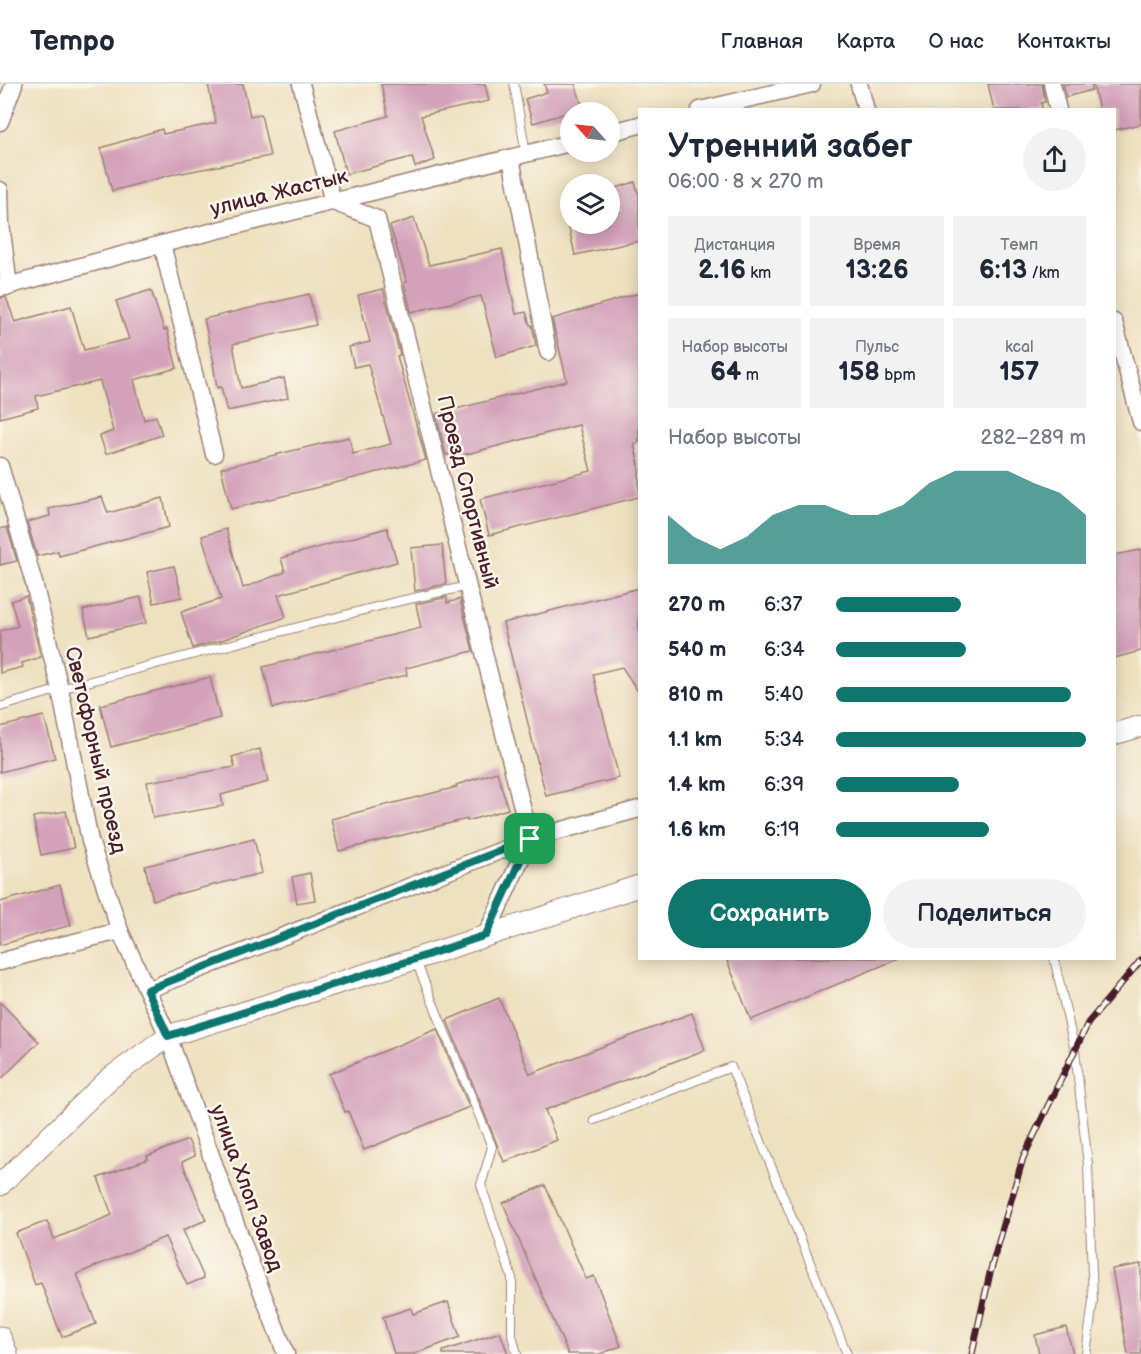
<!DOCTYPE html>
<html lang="ru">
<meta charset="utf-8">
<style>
body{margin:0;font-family:"Balsamiq Sans",sans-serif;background:#f2f2f3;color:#1f2937;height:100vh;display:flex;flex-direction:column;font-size:22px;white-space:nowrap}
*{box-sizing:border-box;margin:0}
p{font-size:20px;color:#747a83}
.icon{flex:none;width:33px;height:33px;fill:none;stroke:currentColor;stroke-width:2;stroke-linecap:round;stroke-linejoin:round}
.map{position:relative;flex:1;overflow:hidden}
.drawer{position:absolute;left:638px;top:24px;width:478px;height:852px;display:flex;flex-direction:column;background:#fff;border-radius:0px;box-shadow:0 3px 15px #0003}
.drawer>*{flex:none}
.needle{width:39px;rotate:297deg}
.controls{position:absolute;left:560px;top:18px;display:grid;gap:12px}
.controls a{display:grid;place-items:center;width:60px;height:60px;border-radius:50%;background:#fff;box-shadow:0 3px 15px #0003;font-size:30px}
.pin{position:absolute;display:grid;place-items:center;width:51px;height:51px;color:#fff;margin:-26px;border-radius:12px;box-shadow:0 3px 9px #0006}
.round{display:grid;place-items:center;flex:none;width:63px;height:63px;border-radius:32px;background:#f2f2f3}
.headline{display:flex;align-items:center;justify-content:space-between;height:102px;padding:0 30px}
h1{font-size:33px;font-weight:700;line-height:45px}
.stats{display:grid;grid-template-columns:repeat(3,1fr);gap:9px;height:102px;padding:6px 30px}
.stats div{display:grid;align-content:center;border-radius:0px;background:#f2f2f3;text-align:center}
.stats b{font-size:26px;font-weight:700}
.stats small{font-size:16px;font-weight:400}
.stats p{font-size:16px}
.chart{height:168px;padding:12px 30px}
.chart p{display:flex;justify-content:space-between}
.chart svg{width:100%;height:108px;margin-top:6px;fill:#0f766e;opacity:.7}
.action{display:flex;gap:12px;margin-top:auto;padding:12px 30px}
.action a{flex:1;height:69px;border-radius:36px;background:#0f766e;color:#fff;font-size:24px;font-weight:700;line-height:69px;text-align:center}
.action a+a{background:#f2f2f3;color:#1f2937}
ul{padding:0 30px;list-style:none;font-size:20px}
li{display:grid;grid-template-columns:96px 72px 1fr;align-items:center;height:45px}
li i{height:15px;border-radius:8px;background:#0f766e}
header{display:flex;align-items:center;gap:36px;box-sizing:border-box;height:84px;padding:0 30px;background:#fff;border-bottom:2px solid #e0e1e3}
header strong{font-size:28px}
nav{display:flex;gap:33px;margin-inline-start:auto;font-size:21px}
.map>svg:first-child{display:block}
.building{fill:#d3a1ba}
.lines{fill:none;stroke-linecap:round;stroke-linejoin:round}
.service-casing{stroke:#9c8076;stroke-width:10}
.minor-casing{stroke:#9c8076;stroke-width:19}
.tertiary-casing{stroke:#9c8076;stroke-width:23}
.service{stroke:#fff;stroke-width:8}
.minor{stroke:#fff;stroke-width:16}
.tertiary{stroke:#fff;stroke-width:21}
.rail-casing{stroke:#4a1f2b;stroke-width:7}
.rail{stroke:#fbf7ec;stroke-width:4.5;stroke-dasharray:14;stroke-linecap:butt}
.route-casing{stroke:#fff;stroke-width:12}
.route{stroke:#0f766e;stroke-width:8}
.labels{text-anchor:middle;stroke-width:5;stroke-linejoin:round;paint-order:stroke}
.street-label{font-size:21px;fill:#4a1f2b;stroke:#fbf7ec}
</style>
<header>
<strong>Tempo</strong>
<nav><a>Главная</a><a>Карта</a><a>О нас</a><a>Контакты</a></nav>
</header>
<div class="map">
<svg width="1141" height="1270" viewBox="0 0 1141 1270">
<rect width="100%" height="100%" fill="#fbf7ec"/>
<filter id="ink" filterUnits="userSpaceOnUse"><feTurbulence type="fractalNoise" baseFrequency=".0167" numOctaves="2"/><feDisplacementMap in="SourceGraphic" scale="12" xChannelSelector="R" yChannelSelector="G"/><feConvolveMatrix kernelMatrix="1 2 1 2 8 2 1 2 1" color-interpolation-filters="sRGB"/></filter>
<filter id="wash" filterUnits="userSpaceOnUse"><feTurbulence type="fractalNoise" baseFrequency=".008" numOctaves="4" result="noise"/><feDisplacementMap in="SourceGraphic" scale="24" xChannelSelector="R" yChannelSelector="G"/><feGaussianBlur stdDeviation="1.35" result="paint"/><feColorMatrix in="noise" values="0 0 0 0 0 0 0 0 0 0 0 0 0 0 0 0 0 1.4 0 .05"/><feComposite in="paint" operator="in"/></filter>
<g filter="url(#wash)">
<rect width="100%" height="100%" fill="#eee1c0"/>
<g id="blocks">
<g class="building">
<polygon points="208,0 243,0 250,32 261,30 270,72 182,89 181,88 112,107 101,64 162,45 163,50 216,39"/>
<polygon points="381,0 485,0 489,17 421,32 435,76 415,83 412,73 346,90 335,47 388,32"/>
<polygon points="544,0 575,0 583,24 533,39 525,15 547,8"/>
<polygon points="988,0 1042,0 1045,18 1041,19 1043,26 994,26"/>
<polygon points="1063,0 1091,0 1092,6 1066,13"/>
<polygon points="1093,0 1141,0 1141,40 1114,46 1114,26 1099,26"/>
<polygon points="635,98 639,112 639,157 575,171 568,140 609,140 609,132 620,129 613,105"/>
<polygon points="414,134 429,181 502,165 516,230 526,228 530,241 532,241 536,262 497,273 481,212 411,228 404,199 407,198 390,142"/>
<polygon points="383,205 400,271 397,272 426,376 231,425 221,384 349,353 353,370 391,360 368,280 354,283 349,263 370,258 358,211"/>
<polygon points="151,206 164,246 167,245 177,284 134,296 144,336 156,332 162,351 106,370 100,352 113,347 100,297 36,312 38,324 0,334 0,214 6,213 15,238 71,222 84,266 129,255 116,217"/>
<polygon points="639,209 639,358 634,360 639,381 639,413 489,451 480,415 591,387 579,341 455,373 454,369 446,371 436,330 567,297 552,235"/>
<polygon points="309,210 316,241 233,260 241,304 284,294 288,314 227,327 221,303 217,304 213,279 214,279 204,235"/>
<polygon points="102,413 108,429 163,414 169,443 59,472 58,467 37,472 27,438 50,432 49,425"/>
<polygon points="7,443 17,477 0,481 0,445"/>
<polygon points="387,444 397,478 278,511 286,533 222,556 193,564 181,528 221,515 202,452 226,445 243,504 285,488 281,474"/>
<polygon points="442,461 446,500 415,507 411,464"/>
<polygon points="1141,466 1141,567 1114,574 1114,471"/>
<polygon points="174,482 182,513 154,519 147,488"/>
<polygon points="639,504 639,609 622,583 593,590 619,694 546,712 503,539"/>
<polygon points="26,512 41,573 22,579 23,583 0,589 0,547 18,542 11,517"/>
<polygon points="141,513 146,539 89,552 83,526"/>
<polygon points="447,513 447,519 460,515 473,567 406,584 407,591 273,624 263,583 421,544 416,520"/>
<polygon points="210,593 220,634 111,663 100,621"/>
<polygon points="44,632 55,674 0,688 0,643"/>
<polygon points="260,665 268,698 221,711 223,722 153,734 147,698 235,683 232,673"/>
<polygon points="497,688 508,725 467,737 467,735 339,767 331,735 457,703 456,701"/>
<polygon points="66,727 74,764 41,771 33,733"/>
<polygon points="254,755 262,789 153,816 145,782"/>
<polygon points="310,789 315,816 297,819 292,793"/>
<polygon points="60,801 71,841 0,861 0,818"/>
<polygon points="726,874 898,874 898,875 751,936"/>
<polygon points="499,914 530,990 692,929 705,966 545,1026 557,1056 504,1078 447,936"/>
<polygon points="0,918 39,958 0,996"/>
<polygon points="437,945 469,1023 364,1066 348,1027 345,1028 329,990"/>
<polygon points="188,1056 195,1072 182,1078 206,1136 183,1146 204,1194 187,1201 165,1153 77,1190 96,1240 62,1253 41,1199 35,1201 16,1149 47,1137 54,1155 112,1131 98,1094 148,1075 147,1072"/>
<polygon points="545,1101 586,1195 594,1192 621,1262 600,1270 568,1270 503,1119"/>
<polygon points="1141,1180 1141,1270 1128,1270 1112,1185"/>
<polygon points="448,1218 460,1253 414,1270 394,1270 383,1233 411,1224 413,1230"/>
<polygon points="1066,1243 1073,1270 1039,1270 1035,1251"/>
<polygon points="500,1248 508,1270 443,1270 443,1267"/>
</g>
</g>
</g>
<g filter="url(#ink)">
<use href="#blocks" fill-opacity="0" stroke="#9c8076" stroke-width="1.5"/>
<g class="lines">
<defs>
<g id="service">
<polyline points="514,0 526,70"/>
<polyline points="0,623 60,605 391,519 468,502"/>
<polyline points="1054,874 1075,967 1088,1081 1093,1217 1086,1270"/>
<polyline points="415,875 492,1063 481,1101 512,1194 512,1251 517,1270"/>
<polyline points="594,1036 731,983 847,1270"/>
</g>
<g id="minor">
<polyline points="301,0 333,118 377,135 530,755 486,851"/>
<polyline points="859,0 866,26"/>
<polyline points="1052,0 1058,26"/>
<polyline points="700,26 812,0"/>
<polyline points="0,38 14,0"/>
<polyline points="609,49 639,41"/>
<polyline points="511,74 548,268"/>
<polyline points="0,106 1,140 9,203"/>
<polyline points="162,160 214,370"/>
<polyline points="0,204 162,160 570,59"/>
<polyline points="1114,238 1141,338"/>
<polyline points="0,382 34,499 60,605 90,757 120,847 168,952 236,1141 286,1270"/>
<polyline points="0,878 54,863 120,847"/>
<polyline points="147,906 530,755 639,725"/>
</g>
<g id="tertiary">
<polyline points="1114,650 1141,642"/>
<polyline points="0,1101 109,995 168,952 415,875 639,802"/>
<polyline points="0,1253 7,1270"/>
</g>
</defs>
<use href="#service" class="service-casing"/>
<use href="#minor" class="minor-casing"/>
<use href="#tertiary" class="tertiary-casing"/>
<use href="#service" class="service"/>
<use href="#minor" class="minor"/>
<use href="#tertiary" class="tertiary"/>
<defs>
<polyline id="rail" points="972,1270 990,1189 1023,1074 1088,939 1141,876"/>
</defs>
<use href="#rail" class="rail-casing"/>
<use href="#rail" class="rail"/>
</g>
</g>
<g class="lines" filter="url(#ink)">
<defs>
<polygon id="route" points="530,755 486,851 415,875 168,952 147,906"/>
</defs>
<use href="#route" class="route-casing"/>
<use href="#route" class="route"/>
</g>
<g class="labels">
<g class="street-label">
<text transform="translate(279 108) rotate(-14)" y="7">улица Жастык</text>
<text transform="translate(468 408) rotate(76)" y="7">Проезд Спортивный</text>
<text transform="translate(96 666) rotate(77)" y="7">Светофорный проезд</text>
<text transform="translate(247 1104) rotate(70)" y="7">улица Хлоп Завод</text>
</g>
</g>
</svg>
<div class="controls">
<a><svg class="needle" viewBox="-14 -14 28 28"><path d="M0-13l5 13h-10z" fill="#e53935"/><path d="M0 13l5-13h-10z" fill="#747a83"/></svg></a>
<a><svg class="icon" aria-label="layers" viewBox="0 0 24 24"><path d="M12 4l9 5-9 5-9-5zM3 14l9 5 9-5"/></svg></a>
</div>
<div class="pin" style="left:530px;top:755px;background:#1e9e55"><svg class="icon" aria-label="arrive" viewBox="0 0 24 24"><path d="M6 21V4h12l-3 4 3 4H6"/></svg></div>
<section class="drawer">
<div class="headline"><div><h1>Утренний забег</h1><p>06:00 · 8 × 270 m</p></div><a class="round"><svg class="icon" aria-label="share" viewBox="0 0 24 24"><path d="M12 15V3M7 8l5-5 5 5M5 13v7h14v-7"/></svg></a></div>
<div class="stats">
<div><p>Дистанция</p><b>2.16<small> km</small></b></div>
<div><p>Время</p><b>13:26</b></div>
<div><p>Темп</p><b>6:13<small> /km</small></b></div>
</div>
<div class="stats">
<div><p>Набор высоты</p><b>64<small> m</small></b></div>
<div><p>Пульс</p><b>158<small> bpm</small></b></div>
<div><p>kcal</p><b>157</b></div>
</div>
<div class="chart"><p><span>Набор высоты</span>282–289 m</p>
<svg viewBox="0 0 160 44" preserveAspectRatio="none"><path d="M0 44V24L10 33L20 38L30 33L40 24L50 20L60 20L70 24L80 24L90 20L100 11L110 6L120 6L130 6L140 11L150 15L160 24V44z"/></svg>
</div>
<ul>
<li><b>270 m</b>6:37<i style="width:50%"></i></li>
<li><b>540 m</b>6:34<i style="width:52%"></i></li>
<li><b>810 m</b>5:40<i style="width:94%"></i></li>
<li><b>1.1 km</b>5:34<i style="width:100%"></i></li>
<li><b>1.4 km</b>6:39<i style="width:49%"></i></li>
<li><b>1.6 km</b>6:19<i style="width:61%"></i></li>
</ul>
<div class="action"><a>Сохранить</a><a>Поделиться</a></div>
</section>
</div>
